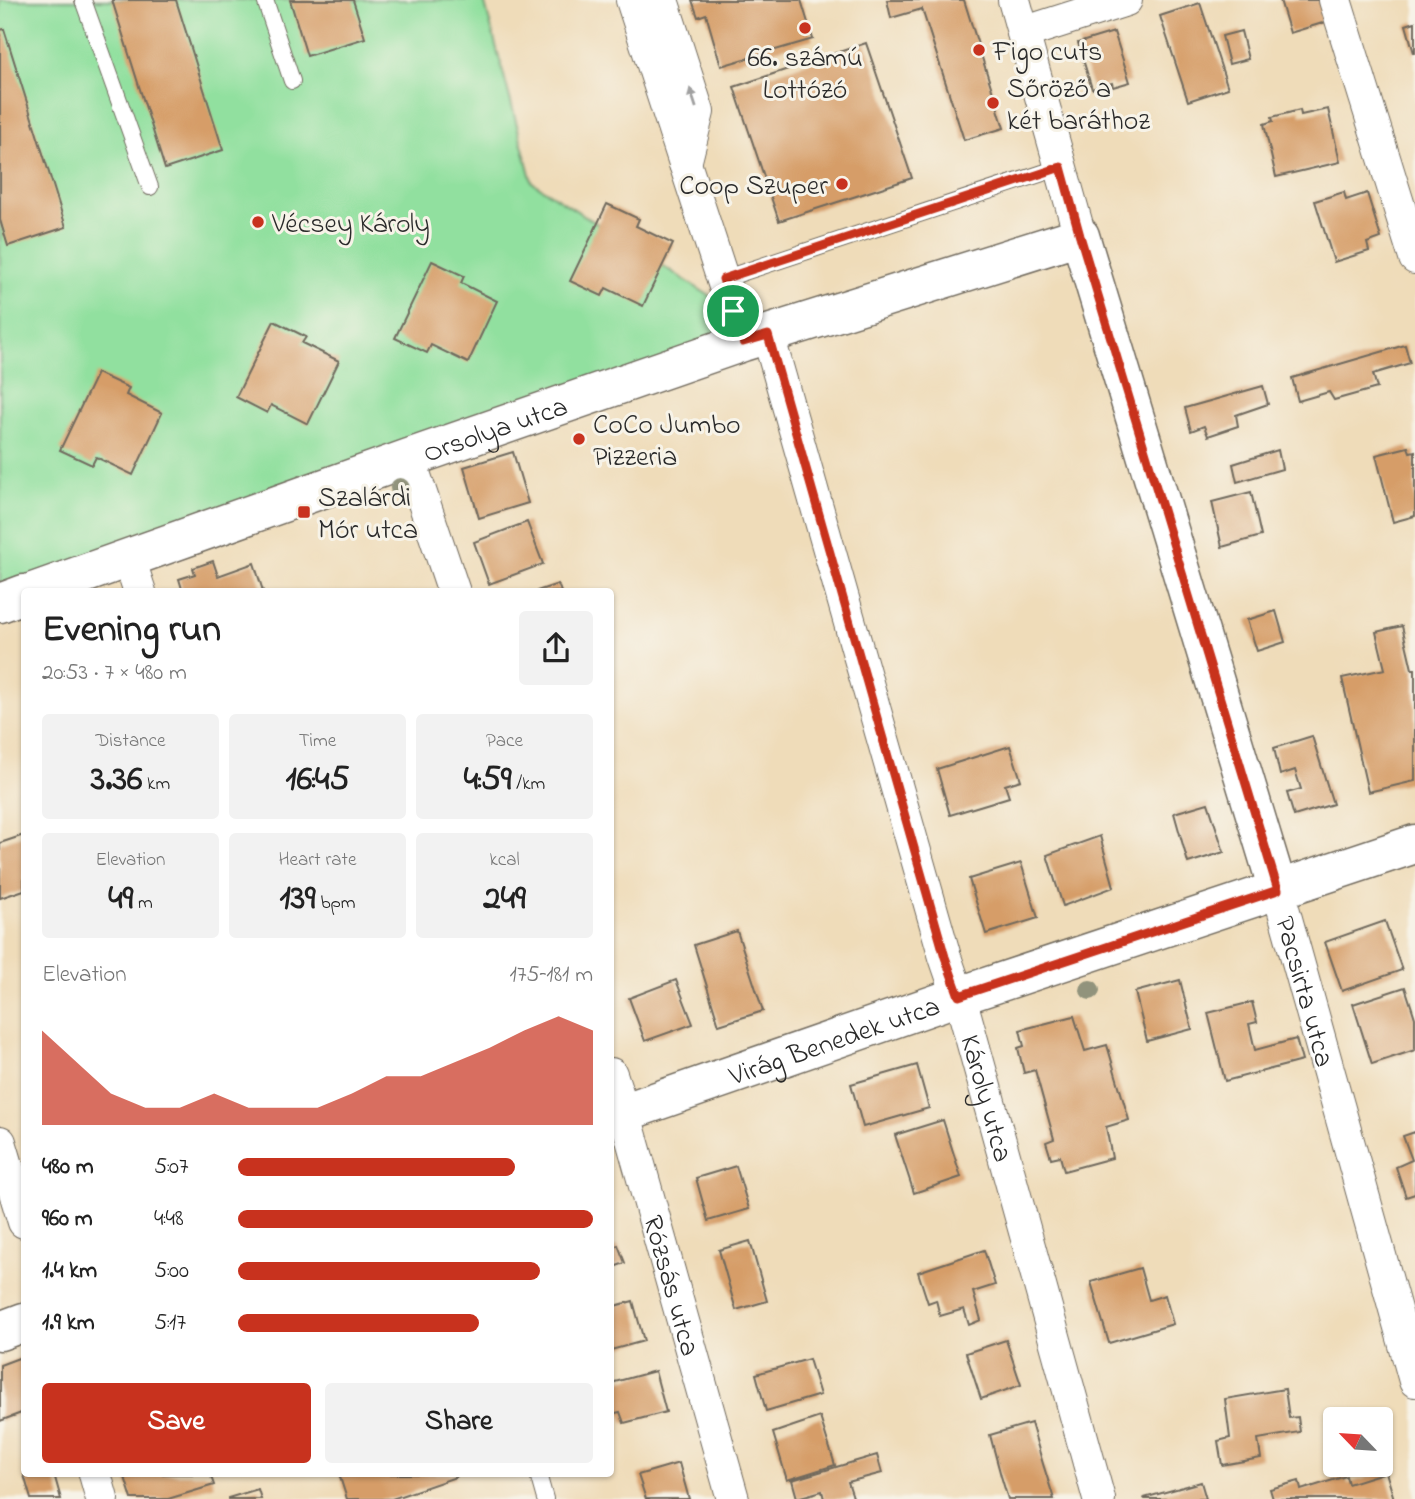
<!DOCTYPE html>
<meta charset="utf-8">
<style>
body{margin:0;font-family:"Indie Flower",sans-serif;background:#f2f2f2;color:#222;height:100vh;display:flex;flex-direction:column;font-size:26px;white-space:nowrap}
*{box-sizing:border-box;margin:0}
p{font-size:23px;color:#767676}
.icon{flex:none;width:38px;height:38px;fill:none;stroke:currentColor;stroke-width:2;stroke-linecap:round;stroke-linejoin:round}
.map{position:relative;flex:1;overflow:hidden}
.side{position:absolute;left:21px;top:588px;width:593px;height:889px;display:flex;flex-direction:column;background:#fff;border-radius:7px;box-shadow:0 2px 5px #0004}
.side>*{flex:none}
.needle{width:46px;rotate:295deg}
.tools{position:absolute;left:1323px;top:1407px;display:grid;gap:14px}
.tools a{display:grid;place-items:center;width:70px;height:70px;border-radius:7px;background:#fff;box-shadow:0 2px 5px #0004;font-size:35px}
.pin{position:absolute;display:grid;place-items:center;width:60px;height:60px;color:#fff;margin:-30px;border:4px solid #fff;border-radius:50%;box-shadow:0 2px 7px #0007}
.round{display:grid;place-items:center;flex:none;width:74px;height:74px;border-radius:7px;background:#f2f2f2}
.overview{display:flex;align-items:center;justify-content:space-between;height:119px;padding:0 21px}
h1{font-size:38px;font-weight:800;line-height:52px}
.figures{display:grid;grid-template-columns:repeat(3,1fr);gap:10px;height:119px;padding:7px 21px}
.figures div{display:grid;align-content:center;border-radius:7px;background:#f2f2f2;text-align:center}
.figures b{font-size:35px;font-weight:800}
.figures small{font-size:19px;font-weight:400}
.figures p{font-size:19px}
.chart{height:196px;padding:14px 21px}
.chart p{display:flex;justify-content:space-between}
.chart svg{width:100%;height:126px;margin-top:7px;fill:#c8321e;opacity:.7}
.primary-button{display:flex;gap:14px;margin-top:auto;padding:14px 21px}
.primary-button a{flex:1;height:80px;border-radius:7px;background:#c8321e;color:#fff;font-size:28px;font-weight:800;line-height:80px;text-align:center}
.primary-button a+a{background:#f2f2f2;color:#222}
ul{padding:0 21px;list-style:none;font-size:23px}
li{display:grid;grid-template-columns:112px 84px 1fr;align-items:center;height:52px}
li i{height:18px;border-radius:9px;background:#c8321e}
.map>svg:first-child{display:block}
.green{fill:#91e09f;stroke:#5e8665;stroke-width:2}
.building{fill:#d69d68}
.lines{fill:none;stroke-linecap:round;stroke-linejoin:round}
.service-casing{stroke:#70695d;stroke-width:18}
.minor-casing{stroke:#70695d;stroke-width:34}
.tertiary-casing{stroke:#70695d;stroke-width:41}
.service{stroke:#fff;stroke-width:16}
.minor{stroke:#fff;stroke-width:32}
.tertiary{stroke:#fff;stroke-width:38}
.tree{fill:#91937b}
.oneway{fill:#a0a0a0}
.route-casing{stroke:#fff;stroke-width:14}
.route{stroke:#c8321e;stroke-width:9}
.poi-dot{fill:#c8321e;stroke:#f7f3e8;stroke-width:2.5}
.labels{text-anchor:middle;stroke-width:6;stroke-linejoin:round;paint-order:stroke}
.poi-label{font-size:28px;fill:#2b2b2b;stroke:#f7f3e8;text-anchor:start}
.street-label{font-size:28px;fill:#2b2b2b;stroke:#f7f3e8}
</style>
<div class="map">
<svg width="1415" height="1499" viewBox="0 0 1415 1499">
<rect width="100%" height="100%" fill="#f7f3e8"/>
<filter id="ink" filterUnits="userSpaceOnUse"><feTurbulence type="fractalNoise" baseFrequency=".0143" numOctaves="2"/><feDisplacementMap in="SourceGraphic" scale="14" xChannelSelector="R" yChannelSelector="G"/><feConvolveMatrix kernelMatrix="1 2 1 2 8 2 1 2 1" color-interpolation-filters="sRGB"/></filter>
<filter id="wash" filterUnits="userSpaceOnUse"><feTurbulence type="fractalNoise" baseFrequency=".00686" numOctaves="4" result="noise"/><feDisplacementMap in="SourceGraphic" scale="28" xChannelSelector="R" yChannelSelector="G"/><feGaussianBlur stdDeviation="1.57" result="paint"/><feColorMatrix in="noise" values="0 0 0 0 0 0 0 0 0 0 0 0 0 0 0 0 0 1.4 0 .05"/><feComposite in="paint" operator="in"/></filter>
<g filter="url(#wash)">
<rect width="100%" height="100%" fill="#efdcb9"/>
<polygon class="green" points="0,0 484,0 532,182 733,311 743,342 0,598"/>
<g id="blocks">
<g class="building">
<polygon points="112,0 176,0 223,150 165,169"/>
<polygon points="290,0 353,0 365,38 307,56"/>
<polygon points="692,0 801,0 813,39 721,66 706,14 698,17"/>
<polygon points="887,0 964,0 1004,128 964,140 922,9 891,18"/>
<polygon points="1280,0 1323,0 1329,21 1290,33"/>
<polygon points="1200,3 1228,88 1188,101 1160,16"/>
<polygon points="1415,22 1415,53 1414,53 1406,25"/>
<polygon points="4,29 66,227 8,246 0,220 0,30"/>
<polygon points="1241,31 1248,59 1229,64 1222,36"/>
<polygon points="1114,32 1130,82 1113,87 1112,83 1092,89 1078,43"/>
<polygon points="866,43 912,178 779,221 734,87"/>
<polygon points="1328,109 1340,162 1276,177 1264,124 1273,121 1272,117 1300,110 1301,115"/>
<polygon points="1344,192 1346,200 1367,193 1381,238 1367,243 1369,251 1334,262 1315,201"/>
<polygon points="607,204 639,219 636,226 673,244 643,306 606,288 602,296 570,281"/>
<polygon points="432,261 464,276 461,283 497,301 468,363 431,345 427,353 395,338"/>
<polygon points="274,321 306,337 302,343 339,361 308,424 271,405 267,413 236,397"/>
<polygon points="1405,345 1410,363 1373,374 1377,388 1334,400 1329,392 1298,401 1292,378"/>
<polygon points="97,373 129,388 126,395 162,413 133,475 96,457 92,465 60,450"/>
<polygon points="1263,386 1268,404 1236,415 1238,426 1208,436 1204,426 1191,431 1185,408"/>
<polygon points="1408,447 1410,452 1415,451 1415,516 1393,522 1376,455"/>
<polygon points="1278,450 1282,469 1237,482 1233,464"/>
<polygon points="513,452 528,503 479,518 464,467"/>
<polygon points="1251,492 1261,536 1222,547 1212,502"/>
<polygon points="527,522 543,564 489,584 474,542"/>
<polygon points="213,561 218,576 254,563 263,591 183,592 179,579 195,574 193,568"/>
<polygon points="558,584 561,592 537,592 537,591"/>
<polygon points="1276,611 1285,642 1257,651 1247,620"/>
<polygon points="1402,626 1412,669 1415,669 1415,781 1368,792 1342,678 1385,669 1376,632"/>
<polygon points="1312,736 1333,804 1294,816 1287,793 1301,789 1295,770 1280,775 1274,748"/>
<polygon points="1010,746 1021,780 1005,785 1009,797 950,815 937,769"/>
<polygon points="1208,803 1224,852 1188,863 1174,813"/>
<polygon points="24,835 24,890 0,898 0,843"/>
<polygon points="1100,836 1114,887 1063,906 1047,855"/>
<polygon points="1021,863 1038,918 986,934 969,879"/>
<polygon points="1385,921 1402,970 1342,991 1325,942"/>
<polygon points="737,931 763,1011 719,1025 694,945"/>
<polygon points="676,980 693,1024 645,1041 629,998"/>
<polygon points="1180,980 1192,1029 1147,1041 1135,992"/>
<polygon points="1405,987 1415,1018 1415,1050 1372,1064 1353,1004"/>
<polygon points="1252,1002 1257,1022 1249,1024 1255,1050 1296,1039 1302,1061 1225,1081 1208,1013"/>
<polygon points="1074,1016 1085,1051 1107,1045 1129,1120 1106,1127 1112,1158 1064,1171 1060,1156 1051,1158 1046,1142 1054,1139 1035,1070 1024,1073 1018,1048 1024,1046 1020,1030"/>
<polygon points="917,1065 929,1108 863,1127 851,1084"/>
<polygon points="943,1120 961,1177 914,1193 895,1135"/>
<polygon points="1415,1132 1415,1194 1406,1197 1396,1167 1412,1160 1403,1136"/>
<polygon points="736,1166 749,1209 708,1221 696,1178"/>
<polygon points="750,1241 767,1301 736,1310 719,1250"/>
<polygon points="618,1245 625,1263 611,1268 611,1248"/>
<polygon points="984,1250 995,1285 973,1292 981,1320 969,1325 964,1309 940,1316 936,1300 928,1303 918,1272"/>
<polygon points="1140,1268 1149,1300 1165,1295 1173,1324 1109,1343 1091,1282"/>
<polygon points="633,1301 644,1341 611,1350 611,1307"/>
<polygon points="1006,1340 1021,1385 981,1399 966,1353"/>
<polygon points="24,1356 24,1412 0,1421 0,1365"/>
<polygon points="809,1359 820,1395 766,1411 756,1374"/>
<polygon points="655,1371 666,1412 624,1423 620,1412 611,1414 611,1383"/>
<polygon points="1285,1389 1289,1418 1298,1417 1300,1432 1258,1439 1261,1458 1222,1465 1218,1441 1230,1438 1225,1399"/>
<polygon points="820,1417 835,1465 787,1480 773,1433"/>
<polygon points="1031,1423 1043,1464 1054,1499 1008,1499 1001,1476 990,1435"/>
<polygon points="877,1455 882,1473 848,1482 853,1497 846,1499 824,1499 822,1491 797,1498 792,1480"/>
<polygon points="679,1463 689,1499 646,1499 638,1475"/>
<polygon points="1386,1472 1394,1499 1273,1499 1270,1489 1299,1481 1301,1490 1346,1476 1348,1484"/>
<polygon points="28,1474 54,1474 61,1499 31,1499 24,1475"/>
<polygon points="124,1474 210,1474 214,1485 168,1499 132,1499"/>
<polygon points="339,1474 455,1474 456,1477 392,1499 347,1499"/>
<polygon points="1201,1482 1206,1499 1145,1499 1144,1498"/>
<polygon points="258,1489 261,1499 228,1499 228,1498"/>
</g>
</g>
</g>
<g filter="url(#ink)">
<use href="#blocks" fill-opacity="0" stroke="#70695d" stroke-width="2"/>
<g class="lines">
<defs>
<g id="service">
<polyline points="83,0 150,187"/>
<polyline points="265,0 292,81"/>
<polyline points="723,279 1061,167"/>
<polyline points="538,1474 545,1499"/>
</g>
<g id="minor">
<polyline points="632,0 743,342"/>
<polyline points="662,0 698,112 685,164"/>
<polyline points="1014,0 1080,236"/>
<polyline points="1335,0 1415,258"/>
<polyline points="1023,33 1126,0"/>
<path id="s1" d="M 768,335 L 945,957 L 965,1015 L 1099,1499"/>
<polyline points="409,458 454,592"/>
<polyline points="129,558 140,592"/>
<path id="s2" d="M 1278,890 L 1415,1381"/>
<path id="s3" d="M 611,1074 L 629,1129 L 733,1499"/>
<polyline points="0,1142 24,1222"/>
<polyline points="95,1474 102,1499"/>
</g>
<g id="tertiary">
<path id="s4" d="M 33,592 L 409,458 L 743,342 L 1080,236 L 1278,890"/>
<polyline points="0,603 24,594"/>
<path id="s5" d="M 611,1117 L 959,996 L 1415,844"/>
<polyline points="0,1331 24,1322"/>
</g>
</defs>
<use href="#service" class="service-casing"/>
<use href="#minor" class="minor-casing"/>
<use href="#tertiary" class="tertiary-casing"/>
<use href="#service" class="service"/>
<use href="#minor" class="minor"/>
<use href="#tertiary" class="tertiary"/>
</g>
<g class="tree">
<circle cx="400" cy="488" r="10"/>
<circle cx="1090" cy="990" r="10"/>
</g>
<defs><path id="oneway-solid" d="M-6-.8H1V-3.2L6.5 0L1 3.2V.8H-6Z" transform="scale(1.75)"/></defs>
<use class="oneway" href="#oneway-solid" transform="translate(693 98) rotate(-108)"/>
</g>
<g class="lines" filter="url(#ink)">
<defs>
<polygon id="route" points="1061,167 1080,236 1278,890 959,996 945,957 768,335 743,342 723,279"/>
</defs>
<use href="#route" class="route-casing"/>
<use href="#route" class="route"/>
</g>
<g class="poi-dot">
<circle cx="805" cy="28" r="7"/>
<circle cx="979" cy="50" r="7"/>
<circle cx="993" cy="103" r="7"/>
<circle cx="842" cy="184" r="7"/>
<circle cx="258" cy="222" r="7"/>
<circle cx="579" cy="439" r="7"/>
<rect x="297" y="505" width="14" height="14" rx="3.5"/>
</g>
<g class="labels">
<g class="poi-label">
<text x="993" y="60">Figo cuts</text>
<text x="805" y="66" text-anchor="middle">66. számú<tspan x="805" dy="32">Lottózó</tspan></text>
<text x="1007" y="97">Sőröző a<tspan x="1007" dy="32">két baráthoz</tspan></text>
<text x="828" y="194" text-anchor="end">Coop Szuper</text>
<text x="272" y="232">Vécsey Károly</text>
<text x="593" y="433">CoCo Jumbo<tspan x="593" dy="32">Pizzeria</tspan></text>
<text x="318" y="506">Szalárdi<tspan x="318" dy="32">Mór utca</tspan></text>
</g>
<g class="street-label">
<text dy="10" stroke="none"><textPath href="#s4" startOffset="490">Orsolya utca</textPath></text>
<text dy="10" stroke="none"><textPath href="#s2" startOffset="105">Pacsirta utca</textPath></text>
<text dy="10" stroke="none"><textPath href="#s5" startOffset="236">Virág Benedek utca</textPath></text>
<text dy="10" stroke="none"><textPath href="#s1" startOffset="794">Károly utca</textPath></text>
<text dy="10" stroke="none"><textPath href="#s3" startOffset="220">Rózsás utca</textPath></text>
</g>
</g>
</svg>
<div class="tools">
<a><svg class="needle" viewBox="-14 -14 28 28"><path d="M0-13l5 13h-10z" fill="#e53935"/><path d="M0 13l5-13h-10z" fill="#767676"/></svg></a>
</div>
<div class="pin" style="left:733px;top:311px;background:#1e9e55"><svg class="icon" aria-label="arrive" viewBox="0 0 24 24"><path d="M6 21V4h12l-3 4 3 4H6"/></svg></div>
<section class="side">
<div class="overview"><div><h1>Evening run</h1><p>20:53 · 7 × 480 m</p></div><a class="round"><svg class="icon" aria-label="share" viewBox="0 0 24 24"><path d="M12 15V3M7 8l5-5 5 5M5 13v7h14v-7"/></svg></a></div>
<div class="figures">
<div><p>Distance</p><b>3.36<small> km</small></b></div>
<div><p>Time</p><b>16:45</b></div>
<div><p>Pace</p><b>4:59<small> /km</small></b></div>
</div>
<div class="figures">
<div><p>Elevation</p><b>49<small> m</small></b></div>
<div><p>Heart rate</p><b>139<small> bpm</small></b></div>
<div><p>kcal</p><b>249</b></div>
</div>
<div class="chart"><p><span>Elevation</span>175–181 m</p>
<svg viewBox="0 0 160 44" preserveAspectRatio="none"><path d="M0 44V11L10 22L20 33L30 38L40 38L50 33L60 38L70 38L80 38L90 33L100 27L110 27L120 22L130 17L140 11L150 6L160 11V44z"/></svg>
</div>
<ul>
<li><b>480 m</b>5:07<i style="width:78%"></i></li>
<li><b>960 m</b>4:48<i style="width:100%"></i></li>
<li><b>1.4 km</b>5:00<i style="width:85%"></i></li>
<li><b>1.9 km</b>5:17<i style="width:68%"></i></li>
</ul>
<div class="primary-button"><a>Save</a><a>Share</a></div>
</section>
</div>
